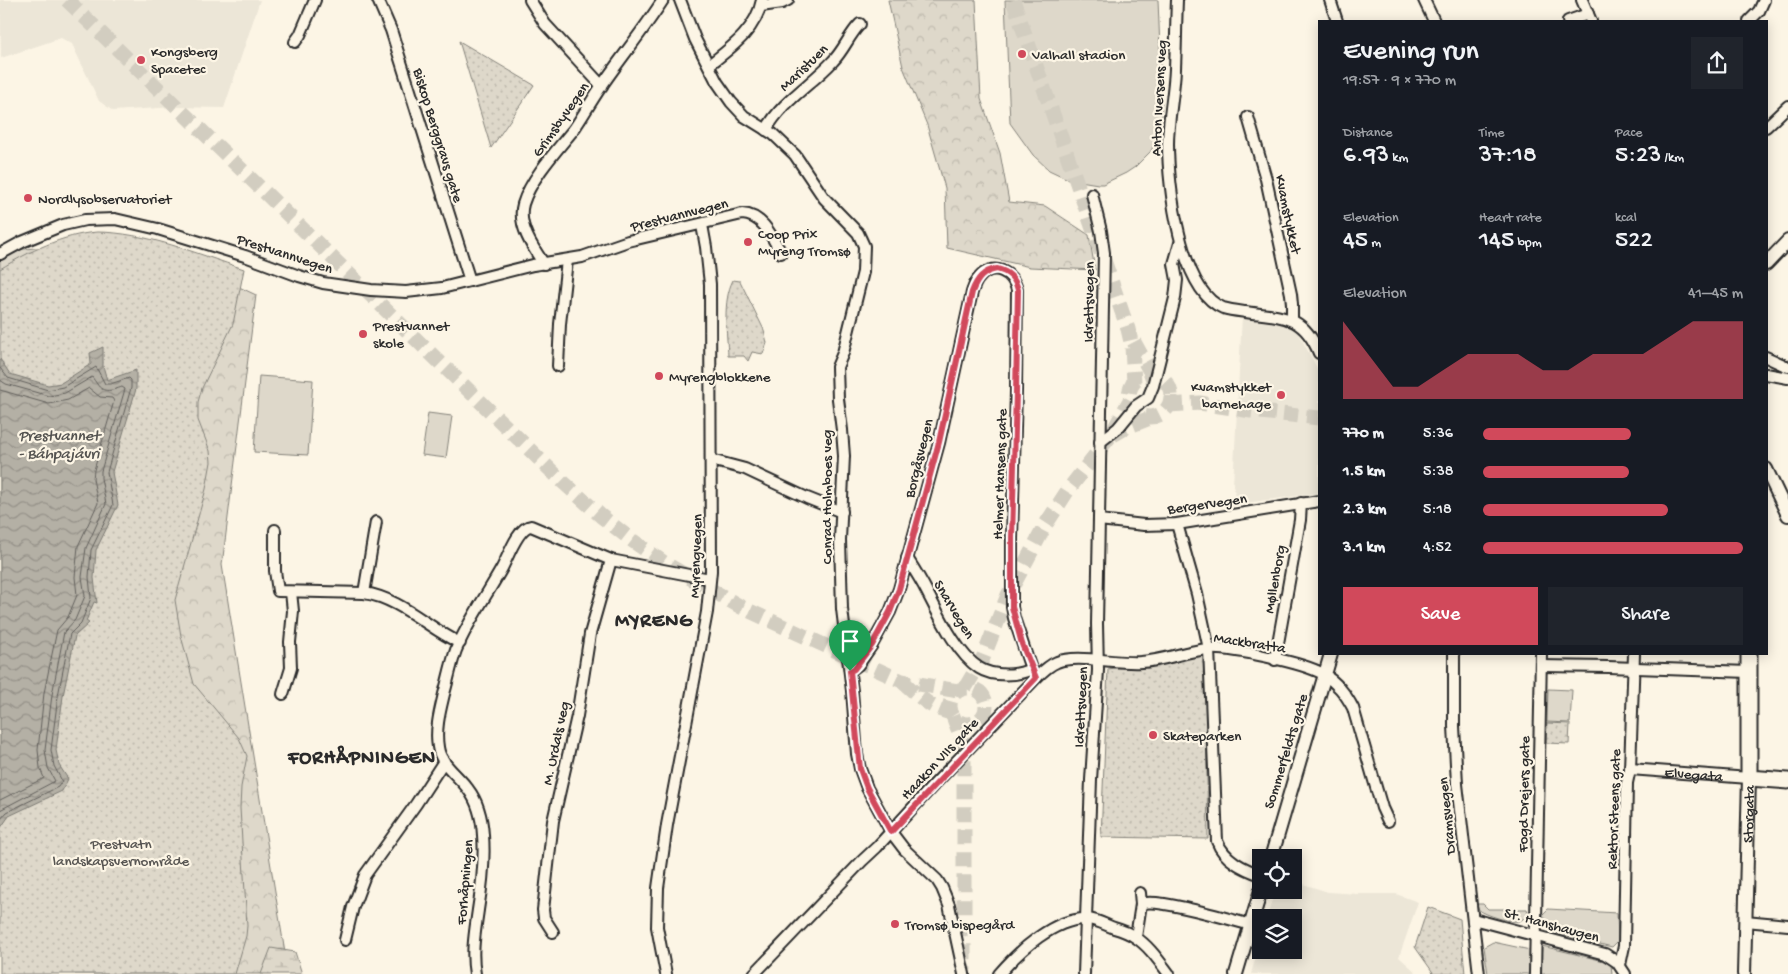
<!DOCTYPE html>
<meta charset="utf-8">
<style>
body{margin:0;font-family:"Gochi Hand",sans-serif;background:#20242c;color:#f1f3f6;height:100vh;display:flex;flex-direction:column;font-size:19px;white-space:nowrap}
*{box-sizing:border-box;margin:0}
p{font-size:16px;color:#9ea1a6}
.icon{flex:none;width:28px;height:28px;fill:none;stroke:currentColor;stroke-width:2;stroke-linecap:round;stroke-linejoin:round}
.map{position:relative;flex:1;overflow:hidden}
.panel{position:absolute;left:1318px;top:20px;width:450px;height:635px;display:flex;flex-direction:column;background:#171b24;border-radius:0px;box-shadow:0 2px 12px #0003}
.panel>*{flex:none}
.tools{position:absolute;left:1252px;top:849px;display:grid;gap:10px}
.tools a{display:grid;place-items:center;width:50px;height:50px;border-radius:0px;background:#171b24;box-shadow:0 2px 12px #0003;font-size:25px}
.pin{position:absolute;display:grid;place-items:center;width:42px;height:42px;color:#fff;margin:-51px -21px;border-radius:50% 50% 50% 0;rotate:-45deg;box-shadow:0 0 5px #0007}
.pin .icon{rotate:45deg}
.round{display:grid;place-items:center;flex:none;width:52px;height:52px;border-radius:0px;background:#20242c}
.overview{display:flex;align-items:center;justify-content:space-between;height:85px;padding:0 25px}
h1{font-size:28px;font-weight:600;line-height:38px}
.figures{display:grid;grid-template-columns:repeat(3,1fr);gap:8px;height:85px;padding:5px 25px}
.figures div{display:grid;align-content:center}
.figures b{font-size:25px;font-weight:600}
.figures small{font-size:14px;font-weight:400}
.figures p{font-size:14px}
.chart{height:140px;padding:10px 25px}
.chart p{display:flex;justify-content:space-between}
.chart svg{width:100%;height:90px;margin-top:5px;fill:#d1495b;opacity:.7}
.button{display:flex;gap:10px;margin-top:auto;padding:10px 25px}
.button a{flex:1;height:58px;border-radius:0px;background:#d1495b;color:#fff;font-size:20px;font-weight:600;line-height:58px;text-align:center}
.button a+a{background:#20242c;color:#f1f3f6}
ul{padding:0 25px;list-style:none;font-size:16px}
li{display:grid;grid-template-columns:80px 60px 1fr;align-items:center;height:38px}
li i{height:12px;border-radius:6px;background:#d1495b}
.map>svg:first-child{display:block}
.built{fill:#ece6d7}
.green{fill:#ded8ca;stroke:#84827a}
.forest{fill:url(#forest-crowns);stroke:#84827a}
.wetland{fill:url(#wetland-marsh);stroke:#84827a}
.park{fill:url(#park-dots);stroke:#84827a}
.water{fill:url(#water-waves);stroke:#7d7b74}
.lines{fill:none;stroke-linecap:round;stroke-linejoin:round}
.shore{stroke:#62605c;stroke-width:1}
.primary-tunnel{stroke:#d2cdc0;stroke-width:15;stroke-dasharray:15 8;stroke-linecap:butt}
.minor-casing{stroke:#2b2b2b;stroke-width:14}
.tertiary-casing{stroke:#2b2b2b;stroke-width:16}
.primary-casing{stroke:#2b2b2b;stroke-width:19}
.minor{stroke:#fcf5e5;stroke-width:10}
.tertiary{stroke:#fcf5e5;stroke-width:12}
.primary{stroke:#fcf5e5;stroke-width:15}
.route-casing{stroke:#fff;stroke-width:10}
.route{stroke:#d1495b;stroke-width:6}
.poi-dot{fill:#d1495b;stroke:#fcf5e5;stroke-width:2}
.labels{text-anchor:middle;stroke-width:4.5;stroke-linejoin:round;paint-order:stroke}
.poi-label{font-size:15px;fill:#2b2b2b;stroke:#fcf5e5;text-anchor:start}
.street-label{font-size:15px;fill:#2b2b2b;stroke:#fcf5e5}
.park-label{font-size:15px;fill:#585653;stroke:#fcf5e5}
.water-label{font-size:16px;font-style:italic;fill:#545350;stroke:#fcf5e5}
.district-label{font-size:20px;font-weight:bold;letter-spacing:1px;fill:#2b2b2b;stroke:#fcf5e5}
</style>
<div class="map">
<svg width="1788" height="974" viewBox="0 0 1788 974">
<defs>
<pattern id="forest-crowns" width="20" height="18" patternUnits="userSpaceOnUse" patternTransform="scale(1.25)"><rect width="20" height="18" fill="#ded8ca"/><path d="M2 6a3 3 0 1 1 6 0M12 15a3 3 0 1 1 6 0" fill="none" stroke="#bfbaae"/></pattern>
<pattern id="wetland-marsh" width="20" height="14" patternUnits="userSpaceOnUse" patternTransform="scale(1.25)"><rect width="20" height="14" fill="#ded8ca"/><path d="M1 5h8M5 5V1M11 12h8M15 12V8" fill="none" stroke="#bfbaae"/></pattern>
<pattern id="park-dots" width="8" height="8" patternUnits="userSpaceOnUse" patternTransform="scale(1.25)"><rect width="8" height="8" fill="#ded8ca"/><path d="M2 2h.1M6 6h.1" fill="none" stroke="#bfbaae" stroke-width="1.8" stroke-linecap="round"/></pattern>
<pattern id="water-waves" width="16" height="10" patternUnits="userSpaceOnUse" patternTransform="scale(1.25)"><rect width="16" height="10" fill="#b4b0a5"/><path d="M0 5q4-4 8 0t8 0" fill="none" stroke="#938f87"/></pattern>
</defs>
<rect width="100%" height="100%" fill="#fcf5e5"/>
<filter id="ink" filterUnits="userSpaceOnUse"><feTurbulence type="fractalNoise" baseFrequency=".02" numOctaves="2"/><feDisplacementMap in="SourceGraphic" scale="10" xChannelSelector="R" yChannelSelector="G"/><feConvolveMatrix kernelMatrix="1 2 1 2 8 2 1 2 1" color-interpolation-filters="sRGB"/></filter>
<g filter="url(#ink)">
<g class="built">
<polygon points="0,0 260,0 224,108 174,107 113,111 99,101 72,44 61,38 1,58"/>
<polygon points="1242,316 1294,325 1319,372 1319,493 1238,504 1233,485"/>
<polygon points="1294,881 1328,892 1358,894 1396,894 1418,902 1399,957 1418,974 1251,974 1261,938 1261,950 1294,950 1294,918 1267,917 1275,890 1294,890"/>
</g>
<g class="green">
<polygon points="1005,0 1158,0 1162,98 1161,124 1157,138 1151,151 1135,167 1126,173 1103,184 1098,184 1068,179 1049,170 1033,155 1010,123"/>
<polygon points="259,376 313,380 308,455 254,452"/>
<polygon points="428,413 452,416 446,458 422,455"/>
<polygon points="1548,689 1572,690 1570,723 1547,722"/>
<path d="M 1477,904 L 1483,904 L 1488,909 L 1527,909 L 1529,915 C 1526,917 1522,920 1519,921 C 1510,923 1486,915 1479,910 Z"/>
<polygon points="1548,909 1617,913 1618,941 1612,947 1551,932 1543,914"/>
<polygon points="1493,942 1530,950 1531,974 1488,974 1484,947"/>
<polygon points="1542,946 1604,961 1611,965 1612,974 1540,974"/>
</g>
<g class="forest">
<polygon points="888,0 976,0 981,99 1000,153 1009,202 1045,206 1089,235 1095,270 1030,267 947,248 945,188 927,125 903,67"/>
<polygon points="134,237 256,295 222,565 285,953 264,974 75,974 0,327 0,251 119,241"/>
</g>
<polygon class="wetland" points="271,948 295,952 302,974 261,974"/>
<g class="park">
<polygon points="459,41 534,85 491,148"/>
<path d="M 97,232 C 145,232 198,254 244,269 L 233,324 L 202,388 L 198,402 L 198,420 L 210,451 L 211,462 L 206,489 L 175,600 L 181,636 L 194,684 L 239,738 L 247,756 L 241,787 L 240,808 L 247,926 L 246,936 L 235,974 L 0,974 L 0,269 C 30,251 62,235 97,232 Z"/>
<path d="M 733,280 L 740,281 L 764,330 L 767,343 L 763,354 L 752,352 L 748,361 L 744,356 L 728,356 C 727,332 722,302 733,280 Z"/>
<polygon points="1205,655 1208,839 1101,837 1108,669"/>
<polygon points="1547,723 1570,724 1569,744 1546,743"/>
<polygon points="1428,907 1460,919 1465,974 1433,974 1432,971 1415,947"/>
</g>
<polygon class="water" points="103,347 103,366 107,380 136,370 136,389 112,472 118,505 96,550 94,578 97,603 94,602 86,621 89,623 75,636 63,696 56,750 59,765 68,779 62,791 9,816 0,829 0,359 10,374 48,385 61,383 91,364 90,353"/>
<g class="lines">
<g class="shore">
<polyline points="0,368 8,378 48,390 63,387 96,367 105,384 110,384 129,378 131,380 131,388 107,472 113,505 91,550 89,577 91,598 81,623 70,634 58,696 51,750 54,766 62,781 58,787 7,812 0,820"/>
<path d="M 0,380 L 6,384 L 49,396 L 65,393 L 92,377 C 94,379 95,382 97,384 C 103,394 113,390 122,387 L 125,389 L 101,471 L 101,478 L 106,504 L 86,548 L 82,577 L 85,596 L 75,620 L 64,632 L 52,695 L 45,750 L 48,768 L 55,781 L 0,810"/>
<polyline points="0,390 49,404 68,400 89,388 100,397 112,398 114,401 94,470 93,479 98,503 78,546 75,577 77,595 68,617 57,630 44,693 38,750 40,768 44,778 0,800"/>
</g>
<g class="primary-tunnel">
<polyline points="67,0 563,482 601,516 633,541 666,564 741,607 902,681 958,691"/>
<polyline points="1013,0 1128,329 1132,346 1134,383"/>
<polyline points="1134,342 1152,375"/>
<circle cx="1150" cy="396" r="21"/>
<polyline points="1169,405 1200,403 1251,411 1319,418"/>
<polyline points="1113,435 1127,427 1155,416"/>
<path d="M 903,682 C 919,696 930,709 952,713"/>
<polyline points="965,688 983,658 1008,595 1046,524 1068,490 1111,435 1130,400"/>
<circle cx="968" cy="706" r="18"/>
<polyline points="953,716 961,737 964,759 964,970"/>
</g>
<defs>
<g id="minor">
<polyline points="378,0 391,30 470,281"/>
<polyline points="530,0 545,24 602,86"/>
<polyline points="680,0 695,39 717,82 731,102 744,116 773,134 795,155 824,198 858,233 864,246 863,272 843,353 837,367 838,399 842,430 844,456 840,540 842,609 852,691 857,754 860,769 867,788 891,832 904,849 937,880 942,888 949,905 964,974"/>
<path d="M 1177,0 C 1176,23 1176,46 1175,69 C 1174,94 1168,119 1168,144 C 1168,185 1180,291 1223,308 C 1230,310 1238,311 1245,312 C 1282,317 1303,314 1319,353"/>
<polyline points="1330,0 1337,21"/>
<polyline points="1424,0 1434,21"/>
<polyline points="1582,0 1588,14"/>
<polyline points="761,6 782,3 788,0"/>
<polyline points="1568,21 1588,14 1591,21"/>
<polyline points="1749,21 1759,11 1764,0"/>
<polyline points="295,42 300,35 315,0"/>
<path d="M 709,65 C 732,47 756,30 762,0"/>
<polyline points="1248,117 1266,179 1291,294 1292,304 1292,320"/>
<polyline points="1766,127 1788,106"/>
<path d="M 766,130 C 782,101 811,85 833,61 C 844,50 849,35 860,24"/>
<path d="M 0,254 L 22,242 L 63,225 L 85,220 L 115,219 L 158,229 L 245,256 L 299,276 L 323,283 L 371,290 L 406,292 L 442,288 L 533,265 L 582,257 L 628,241 L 742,214 C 763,215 772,237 781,253"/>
<path d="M 544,264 C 533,248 517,225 523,204 C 531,178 557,150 574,129 C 585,113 594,96 605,81 C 624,54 645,28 663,0"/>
<polyline points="1766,357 1788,367"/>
<polyline points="558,366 560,324 567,260"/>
<polyline points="1766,374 1788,378"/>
<polyline points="1100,442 1118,428 1136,406 1148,398 1153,386 1175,298 1177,280 1174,264 1180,243"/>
<polyline points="711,460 745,469 807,498 842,512"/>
<polyline points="1099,520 1144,525 1177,524 1319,501"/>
<path d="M 1177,524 L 1197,594 L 1209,649 L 1217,841 C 1224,860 1244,869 1261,875"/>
<path d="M 275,530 L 275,571 L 278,591 L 364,593 C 400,598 428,628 460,643"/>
<path d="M 907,558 C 914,569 921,580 927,592 C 939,615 957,654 979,668 C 993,677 1018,676 1031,669 L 1034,674"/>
<polyline points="364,593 376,522"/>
<polyline points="1454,654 1454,726 1457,784 1479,974"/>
<polyline points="1275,660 1300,520 1301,503"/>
<polyline points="1541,666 1608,667 1749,672"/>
<path d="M 850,671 L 858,665 L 872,645 L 890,612 L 899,589 L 939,443 L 972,292 C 974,287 975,282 979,278 C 993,261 1013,272 1017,290 L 1016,391 L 1012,538 L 1012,607 L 1014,618 L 1031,669"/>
<polyline points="283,694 291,668 290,642 293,611 291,592"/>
<path id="s1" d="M 1630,769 L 1749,778"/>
<path d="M 1140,893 L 1141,904 C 1156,897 1232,920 1251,925"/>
<polyline points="1473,919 1605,954 1617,962 1625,974"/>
<polyline points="1745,921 1788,925"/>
<polyline points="553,932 544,918 543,910 553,821 577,716 590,634 611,560"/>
<polyline points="1136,937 1141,904"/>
<polyline points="345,940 353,907 365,875 416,804 444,761"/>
<polyline points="1620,965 1624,946 1627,783 1630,769 1634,654"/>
<path d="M 475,974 C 471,952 475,932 478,910 C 482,886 485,860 483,835 C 482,818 478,802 468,789 C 458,775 440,764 438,747 C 435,729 440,711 444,694 C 448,680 451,664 456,650 C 468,621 487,595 502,568 C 508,557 518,527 531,526 L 611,560 L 710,579"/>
<polyline points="666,974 657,927 658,888 667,825 707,612 711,571 710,284 706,247 702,225"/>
<path d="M 754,974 L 862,861 L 877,847 L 930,789 L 1036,678 C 1042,672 1049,665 1057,662 C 1076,654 1117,664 1141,662 C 1164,661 1185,651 1208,649 C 1229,647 1305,663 1323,674 C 1337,683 1345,693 1353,708 L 1382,808 L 1388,821"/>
<path d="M 999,974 C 1019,951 1055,917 1088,919 C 1097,920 1106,925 1114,928 C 1121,930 1129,933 1135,937 C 1149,946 1159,961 1169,974"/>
<polyline points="1084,974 1091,780 1098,670 1097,624 1104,253 1101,231 1092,194"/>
<polyline points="1535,974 1541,654"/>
</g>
<g id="tertiary">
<polyline points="1766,264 1788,241"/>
<polyline points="1766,469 1788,515"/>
<polyline points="1271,858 1331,654"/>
<polyline points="1236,974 1261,890"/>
<path id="s2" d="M 1744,974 L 1749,778"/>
</g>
<polyline id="primary" points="1749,654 1749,778 1788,781"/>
</defs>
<use href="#minor" class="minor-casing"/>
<use href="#tertiary" class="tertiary-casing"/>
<use href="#primary" class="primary-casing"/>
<use href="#minor" class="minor"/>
<use href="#tertiary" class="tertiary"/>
<use href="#primary" class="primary"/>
</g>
</g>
<g class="lines" filter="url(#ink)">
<defs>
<path id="route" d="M 997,269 C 1009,272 1015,278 1018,290 L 1016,392 L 1012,538 L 1012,607 L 1022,644 L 1036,678 L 891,832 L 867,788 L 860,769 L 850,671 L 854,669 L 872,645 L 890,612 L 899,589 L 939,442 L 972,292 C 977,279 983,271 997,269 Z"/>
</defs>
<use href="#route" class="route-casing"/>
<use href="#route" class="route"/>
</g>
<g class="poi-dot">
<circle cx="1022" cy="54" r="5"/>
<circle cx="141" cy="60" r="5"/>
<circle cx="28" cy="198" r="5"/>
<circle cx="748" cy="242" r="5"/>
<circle cx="363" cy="334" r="5"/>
<circle cx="659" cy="376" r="5"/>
<circle cx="1281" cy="395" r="5"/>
<circle cx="1153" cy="735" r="5"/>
<circle cx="895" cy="924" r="5"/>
</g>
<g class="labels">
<g class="poi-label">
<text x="151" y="56">Kongsberg<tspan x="151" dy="17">Spacetec</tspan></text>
<text x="1032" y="59">Valhall stadion</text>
<text x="38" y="203">Nordlysobservatoriet</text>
<text x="758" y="238">Coop Prix<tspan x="758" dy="17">Myreng Tromsø</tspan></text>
<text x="373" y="330">Prestvannet<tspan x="373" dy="17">skole</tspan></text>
<text x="669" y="381">Myrengblokkene</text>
<text x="1271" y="391" text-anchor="end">Kvamstykket<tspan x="1271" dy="17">barnehage</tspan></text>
<text x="1163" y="740">Skateparken</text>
<text x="905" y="929">Tromsø bispegård</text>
</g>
<g class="street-label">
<text transform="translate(803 67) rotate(-44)" y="5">Maristuen</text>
<text transform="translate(1158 98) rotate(-87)" y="5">Anton Iversens veg</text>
<text transform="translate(560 119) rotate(-55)" y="5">Grimsbyvegen</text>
<text transform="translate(439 135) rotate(73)" y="5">Biskop Berggravs gate</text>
<text transform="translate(679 214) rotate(-14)" y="5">Prestvannvegen</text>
<text transform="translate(1289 214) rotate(78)" y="5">Kvamstykket</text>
<text transform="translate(285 253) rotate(18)" y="5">Prestvannvegen</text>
<text transform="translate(1088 302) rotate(-89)" y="5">Idrettsvegen</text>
<text transform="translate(918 458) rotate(-76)" y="5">Borgåsvegen</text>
<text transform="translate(999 474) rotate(-88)" y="5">Helmer Hansens gate</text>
<text transform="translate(826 497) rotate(-90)" y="5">Conrad Holmboes veg</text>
<text transform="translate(1207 503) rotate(-8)" y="5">Bergervegen</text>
<text transform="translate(695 556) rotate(-88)" y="5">Myrengvegen</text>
<text transform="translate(1274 579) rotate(-80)" y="5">Møllenborg</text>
<text transform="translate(955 609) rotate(59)" y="5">Snarvegen</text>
<text transform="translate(1250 642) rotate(9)" y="5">Mackbratta</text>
<text transform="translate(1080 707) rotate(-87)" y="5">Idrettsvegen</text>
<text transform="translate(555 743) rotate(-78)" y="5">M. Urdals veg</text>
<text transform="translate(1285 751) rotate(-73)" y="5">Sommerfeldts gate</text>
<text transform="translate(939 758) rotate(-47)" y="5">Haakon VIIs gate</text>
<text dy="5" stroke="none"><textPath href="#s1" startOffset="64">Elvegata</textPath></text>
<text transform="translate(1523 794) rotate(-89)" y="5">Fogd Drejers gate</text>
<text transform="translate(1613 809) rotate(-88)" y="5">Rektor Steens gate</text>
<text dy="5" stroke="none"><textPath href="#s2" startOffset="160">Storgata</textPath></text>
<text transform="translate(1446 816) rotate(-96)" y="5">Dramsvegen</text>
<text transform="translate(464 882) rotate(-85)" y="5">Forhåpningen</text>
<text transform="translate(1552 924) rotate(15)" y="5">St. Hanshaugen</text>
</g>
<g class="park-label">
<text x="121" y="848">Prestvatn<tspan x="121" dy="17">landskapsvernområde</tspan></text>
</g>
<g class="water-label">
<text x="59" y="440">Prestvannet<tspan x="59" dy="18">- Báhpajávri</tspan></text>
</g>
<g class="district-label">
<text x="654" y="626">MYRENG</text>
<text x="362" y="763">FORHÅPNINGEN</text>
</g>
</g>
</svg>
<div class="tools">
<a><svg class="icon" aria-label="locate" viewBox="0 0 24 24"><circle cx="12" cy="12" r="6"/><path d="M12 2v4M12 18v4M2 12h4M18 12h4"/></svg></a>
<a><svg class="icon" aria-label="layers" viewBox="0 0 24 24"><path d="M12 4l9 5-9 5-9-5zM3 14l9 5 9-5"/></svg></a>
</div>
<div class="pin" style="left:850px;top:671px;background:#1e9e55"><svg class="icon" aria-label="arrive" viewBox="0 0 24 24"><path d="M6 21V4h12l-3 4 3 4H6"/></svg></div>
<section class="panel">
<div class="overview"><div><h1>Evening run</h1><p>19:57 · 9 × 770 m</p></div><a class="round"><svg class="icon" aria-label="share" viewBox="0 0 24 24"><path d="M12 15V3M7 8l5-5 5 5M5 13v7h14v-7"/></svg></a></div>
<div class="figures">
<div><p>Distance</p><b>6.93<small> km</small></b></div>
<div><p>Time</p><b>37:18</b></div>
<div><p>Pace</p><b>5:23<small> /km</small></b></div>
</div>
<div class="figures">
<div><p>Elevation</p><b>45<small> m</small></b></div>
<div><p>Heart rate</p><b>145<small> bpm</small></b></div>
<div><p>kcal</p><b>522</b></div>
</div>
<div class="chart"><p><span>Elevation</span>41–45 m</p>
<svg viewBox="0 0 160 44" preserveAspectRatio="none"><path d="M0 44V6L10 22L20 38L30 38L40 30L50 22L60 22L70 22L80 30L90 30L100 22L110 22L120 22L130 14L140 6L150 6L160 6V44z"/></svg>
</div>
<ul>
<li><b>770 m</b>5:36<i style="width:57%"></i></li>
<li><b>1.5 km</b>5:38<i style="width:56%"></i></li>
<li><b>2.3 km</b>5:18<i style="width:71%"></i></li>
<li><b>3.1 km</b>4:52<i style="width:100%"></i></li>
</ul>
<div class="button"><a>Save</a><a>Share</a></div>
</section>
</div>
